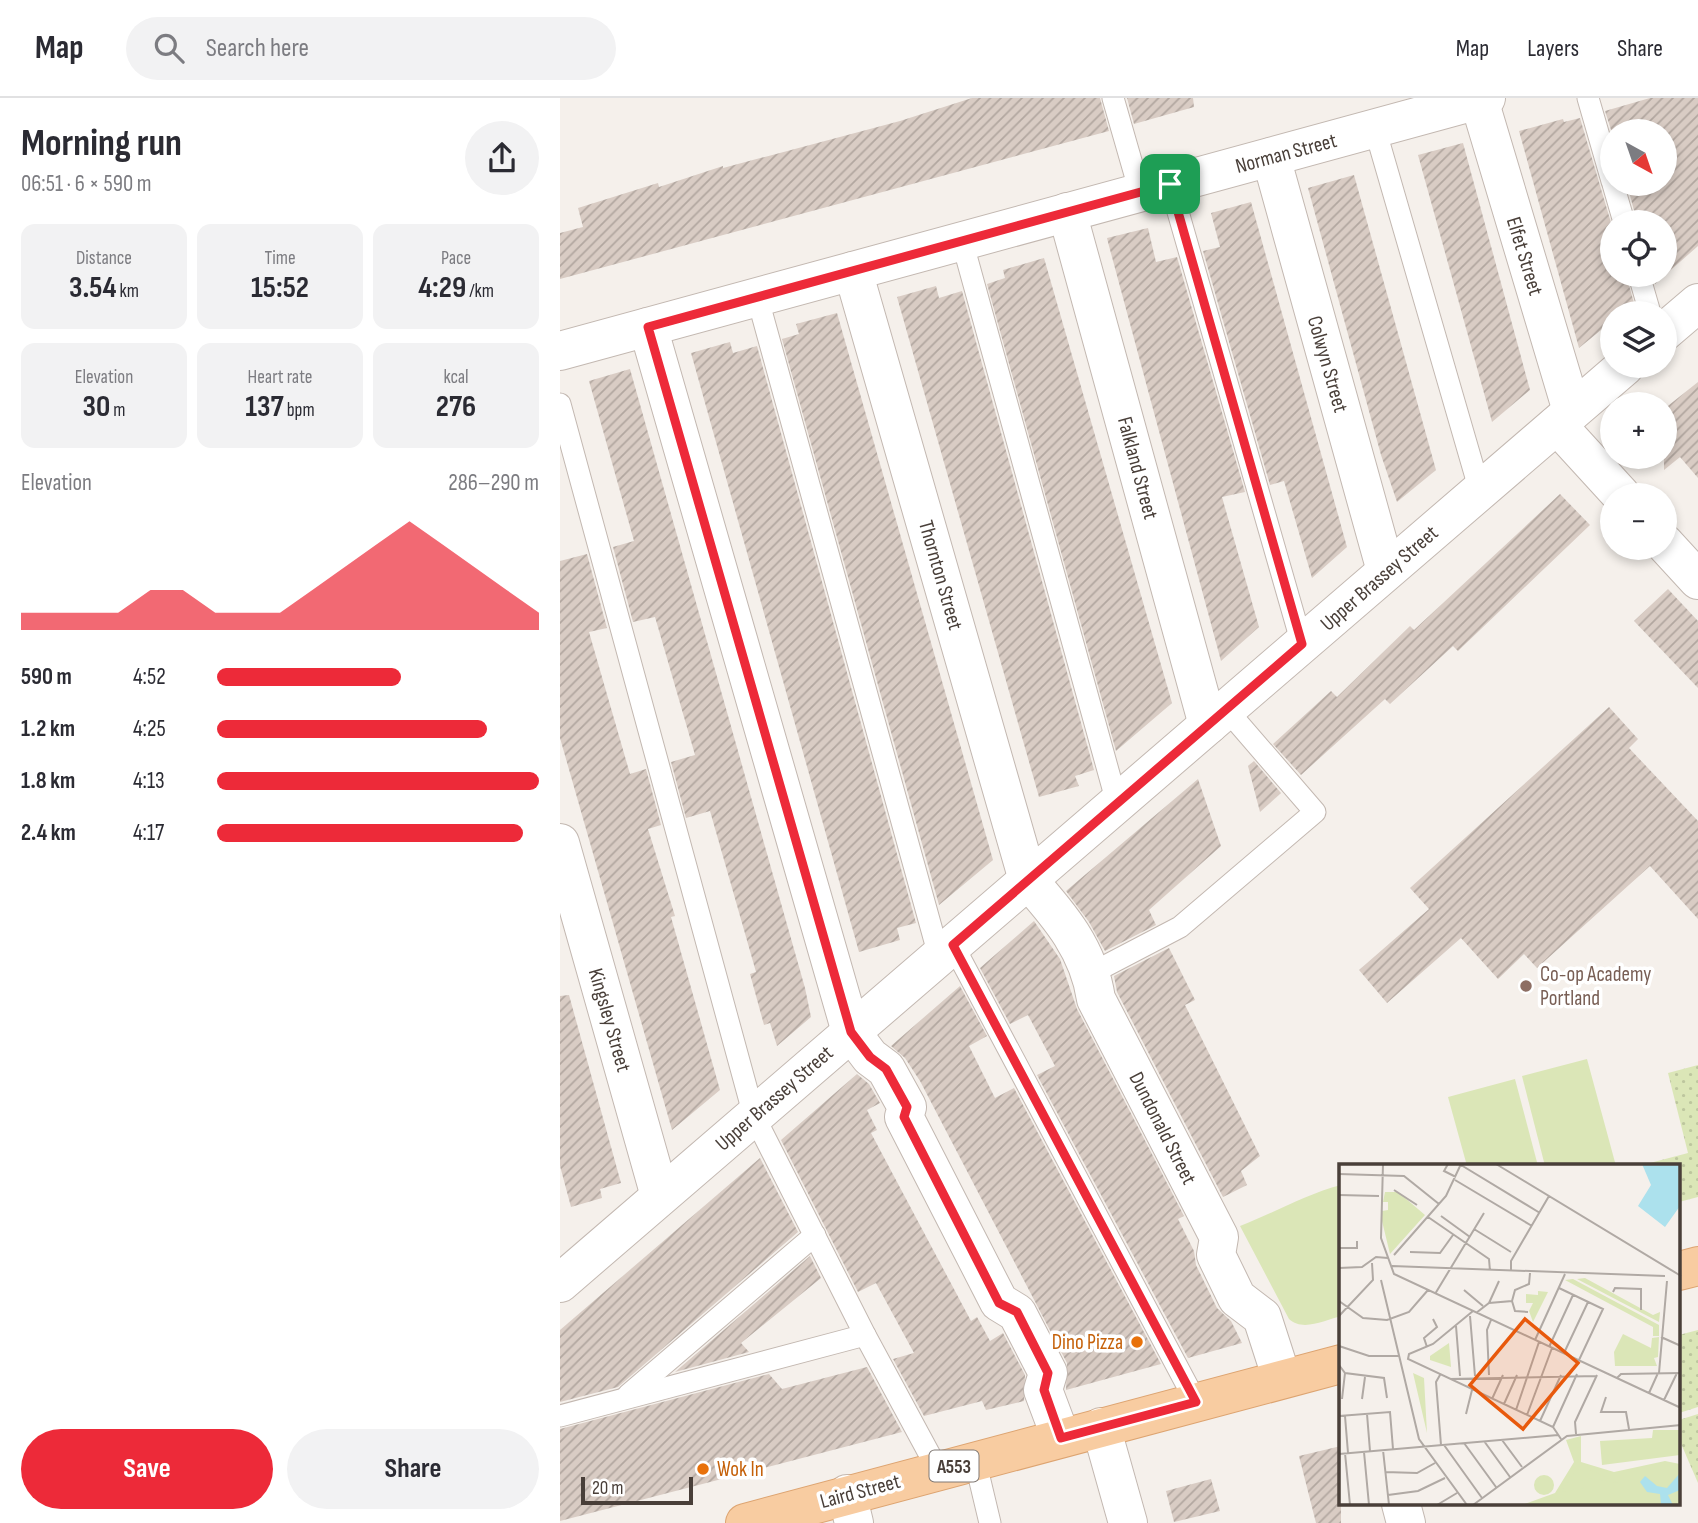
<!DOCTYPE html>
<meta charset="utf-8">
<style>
body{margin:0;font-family:"Sofia Sans Condensed",sans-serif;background:#f2f2f3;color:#2b2b33;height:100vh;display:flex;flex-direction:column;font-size:26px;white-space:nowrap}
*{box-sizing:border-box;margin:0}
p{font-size:23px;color:#7c7c81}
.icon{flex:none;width:38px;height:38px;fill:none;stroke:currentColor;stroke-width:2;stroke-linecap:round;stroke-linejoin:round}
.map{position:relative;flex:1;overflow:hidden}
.sheet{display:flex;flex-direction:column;background:#fff;width:560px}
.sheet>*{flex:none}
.needle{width:46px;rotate:140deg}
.fabs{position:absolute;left:1040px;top:21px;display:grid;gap:14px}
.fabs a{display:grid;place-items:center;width:77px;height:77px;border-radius:50%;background:#fff;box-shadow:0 4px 10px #0003;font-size:35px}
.scale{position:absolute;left:21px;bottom:18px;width:112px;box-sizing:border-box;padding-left:7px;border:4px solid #493f39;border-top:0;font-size:19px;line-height:24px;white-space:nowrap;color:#493f39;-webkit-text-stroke:5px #fff;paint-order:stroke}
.pin{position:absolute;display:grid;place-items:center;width:60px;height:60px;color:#fff;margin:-30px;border-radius:14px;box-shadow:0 4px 10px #0006}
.round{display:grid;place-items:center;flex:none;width:74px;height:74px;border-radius:37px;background:#f2f2f3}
.overview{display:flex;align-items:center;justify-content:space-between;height:119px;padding:0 21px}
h1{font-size:38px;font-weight:700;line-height:52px}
.stats{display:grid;grid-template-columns:repeat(3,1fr);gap:10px;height:119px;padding:7px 21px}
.stats div{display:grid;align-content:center;border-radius:14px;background:#f2f2f3;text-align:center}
.stats b{font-size:30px;font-weight:700}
.stats small{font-size:19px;font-weight:400}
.stats p{font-size:19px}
.chart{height:196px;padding:14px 21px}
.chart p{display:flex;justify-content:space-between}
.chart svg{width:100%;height:126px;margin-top:7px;fill:#ed2a39;opacity:.7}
.action{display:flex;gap:14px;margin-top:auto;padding:14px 21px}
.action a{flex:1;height:80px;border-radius:42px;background:#ed2a39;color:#fff;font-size:28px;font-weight:700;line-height:80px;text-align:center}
.action a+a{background:#f2f2f3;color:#2b2b33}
ul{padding:0 21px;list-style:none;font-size:23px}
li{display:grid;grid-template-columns:112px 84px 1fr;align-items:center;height:52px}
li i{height:18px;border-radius:9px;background:#ed2a39}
header{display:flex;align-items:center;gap:42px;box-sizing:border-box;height:98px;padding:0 35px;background:#fff;border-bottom:2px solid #e1e1e2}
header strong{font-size:33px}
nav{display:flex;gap:38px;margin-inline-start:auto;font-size:24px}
.search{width:490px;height:63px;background:#f2f2f3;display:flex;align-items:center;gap:18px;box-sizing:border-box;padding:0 24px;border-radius:38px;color:#7c7c81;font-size:26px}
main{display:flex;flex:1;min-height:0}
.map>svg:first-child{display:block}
.green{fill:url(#green-dots)}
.pitch{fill:#dbe6b7}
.building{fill:url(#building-hatch)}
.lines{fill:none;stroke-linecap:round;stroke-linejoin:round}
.lane-casing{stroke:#c3b8b1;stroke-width:23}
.street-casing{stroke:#c3b8b1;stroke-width:40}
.primary-casing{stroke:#dda471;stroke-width:40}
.lane{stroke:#fff;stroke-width:21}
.street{stroke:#fff;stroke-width:38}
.primary{stroke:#f8cca1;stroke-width:38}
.route-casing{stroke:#fff;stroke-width:14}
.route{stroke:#ed2a39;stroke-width:9}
.education-dot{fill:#8d6e63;stroke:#fff;stroke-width:2.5}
.food-dot{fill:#e8710a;stroke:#fff;stroke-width:2.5}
.labels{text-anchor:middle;stroke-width:7;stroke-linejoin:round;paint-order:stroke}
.shield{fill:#fff;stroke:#807974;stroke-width:2}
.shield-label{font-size:19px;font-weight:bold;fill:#493f39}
.street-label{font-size:21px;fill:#493f39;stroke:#fff}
.education-label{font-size:21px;fill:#785e54;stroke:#fff;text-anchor:start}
.food-label{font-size:21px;fill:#c56008;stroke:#fff;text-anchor:end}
.inset-road{fill:none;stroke:#b0a9a4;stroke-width:2}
.view{fill:#e8590c;fill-opacity:0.15;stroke:#e8590c;stroke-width:3.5}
.inset-edge{fill:none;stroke:#493f39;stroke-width:3.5}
</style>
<header>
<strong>Map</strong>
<div class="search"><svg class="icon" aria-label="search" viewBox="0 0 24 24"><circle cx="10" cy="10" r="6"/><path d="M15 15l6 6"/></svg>Search here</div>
<nav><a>Map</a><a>Layers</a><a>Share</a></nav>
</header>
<main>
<section class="sheet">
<div class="overview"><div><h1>Morning run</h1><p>06:51 · 6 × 590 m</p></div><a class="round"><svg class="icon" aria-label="share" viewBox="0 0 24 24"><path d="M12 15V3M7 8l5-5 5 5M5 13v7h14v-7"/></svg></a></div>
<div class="stats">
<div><p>Distance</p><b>3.54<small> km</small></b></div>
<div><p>Time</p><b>15:52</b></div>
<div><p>Pace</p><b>4:29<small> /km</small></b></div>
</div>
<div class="stats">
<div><p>Elevation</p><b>30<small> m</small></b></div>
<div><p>Heart rate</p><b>137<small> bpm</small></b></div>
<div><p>kcal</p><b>276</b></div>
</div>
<div class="chart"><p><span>Elevation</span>286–290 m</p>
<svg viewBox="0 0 160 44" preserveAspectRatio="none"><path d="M0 44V38L10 38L20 38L30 38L40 30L50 30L60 38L70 38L80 38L90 30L100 22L110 14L120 6L130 14L140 22L150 30L160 38V44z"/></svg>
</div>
<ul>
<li><b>590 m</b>4:52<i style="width:57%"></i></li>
<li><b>1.2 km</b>4:25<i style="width:84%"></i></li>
<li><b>1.8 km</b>4:13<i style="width:100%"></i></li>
<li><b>2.4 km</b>4:17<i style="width:95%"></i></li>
</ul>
<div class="action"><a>Save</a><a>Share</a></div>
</section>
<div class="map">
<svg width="1138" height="1425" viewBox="0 0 1138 1425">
<defs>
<pattern id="green-dots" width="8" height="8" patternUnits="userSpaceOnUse" patternTransform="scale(1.75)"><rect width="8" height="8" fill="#dbe6b7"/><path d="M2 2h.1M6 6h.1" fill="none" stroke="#bdc69e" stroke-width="1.8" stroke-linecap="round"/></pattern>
<pattern id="building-hatch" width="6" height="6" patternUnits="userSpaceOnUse" patternTransform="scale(1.75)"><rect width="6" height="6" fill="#d9ccc4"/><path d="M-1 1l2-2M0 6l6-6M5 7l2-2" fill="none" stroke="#b2a7a0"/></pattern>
</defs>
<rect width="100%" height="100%" fill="#f5f0eb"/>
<g class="green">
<polygon points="1138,967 1138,1099 1119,1104 1119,1068 1091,1068 1090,1065 1128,1055 1108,975"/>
<polygon points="1138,1232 1138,1309 1119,1315 1119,1237"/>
<polygon points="1138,1316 1138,1385 1119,1341 1119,1322"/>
</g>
<g class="pitch">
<polygon points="1027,961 1056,1068 985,1068 962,978"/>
<polygon points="955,981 978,1068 907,1068 888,999"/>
<path d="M 781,1087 L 781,1218 C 765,1222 743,1234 729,1221 L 680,1128 C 714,1115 746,1096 781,1087 Z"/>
</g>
<g class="building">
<polygon points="412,0 540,0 549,33 0,181 0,135 23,129 18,110 98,85 99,89 163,68 163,70 340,23"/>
<polygon points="567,0 633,0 634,9 574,26"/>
<polygon points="1090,0 1138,0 1138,148 1095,186 1093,177 1104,177 1104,124 1077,124 1067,86 1104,86 1104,33 1052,35 1045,13"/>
<polygon points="1020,20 1052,128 1052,177 1066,177 1074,205 1062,215 1052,215 1052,223 1019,250 959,33 1003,21 1004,24"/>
<polygon points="903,45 970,292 932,324 858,57"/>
<polygon points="794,77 876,372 837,404 821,357 748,90"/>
<polygon points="691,104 787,449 752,480 724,383 710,387 643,153 660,149 651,115"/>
<polygon points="588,130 596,164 617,159 685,394 662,399 699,529 661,563 549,148 547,140"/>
<polygon points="484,160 612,605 556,653 427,186 445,180 443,172"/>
<polygon points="376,188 379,200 402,193 534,672 515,678 519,688 479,699 337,199"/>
<polygon points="277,215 433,762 379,807 222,241 239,236 236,226"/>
<polygon points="170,244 173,255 197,248 356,825 337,830 340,842 299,854 131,255"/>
<polygon points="70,271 245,890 251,919 217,948 210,925 204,927 190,876 196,874 150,713 126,720 111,664 135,657 95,519 73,524 53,449 74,443 29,283"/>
<polygon points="1138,284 1138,380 1120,359 1104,372 1104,311"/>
<polygon points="1000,396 1030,427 898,553 893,548 830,606 825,601 741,677 713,646 771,593 777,599 850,528 854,532"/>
<polygon points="27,456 47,530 29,534 70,676 86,671 101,727 88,731 115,818 111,819 160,992 112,1032 0,640 0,463"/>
<polygon points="1108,491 1138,523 1138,590 1074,523"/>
<polygon points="1049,609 1078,641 1069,650 1138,723 1138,821 1090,768 977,870 964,856 938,881 901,840 827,905 799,872 869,811 850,790"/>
<polygon points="694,663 721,695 700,714 688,668"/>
<polygon points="638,681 661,748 589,812 596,827 545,853 529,824 506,793"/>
<polygon points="474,823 500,861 517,911 624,1118 618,1121 634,1153 636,1167 657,1210 671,1223 682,1245 628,1260 477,977 495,968 468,917 450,926 420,870"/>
<polygon points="609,850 635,902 625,907 700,1058 681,1073 687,1087 663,1099 557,894 554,878"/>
<polygon points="400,888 427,938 409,948 435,1000 454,990 601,1266 506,1292 507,1265 360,983 345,960 331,948"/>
<polygon points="9,897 61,1085 40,1091 42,1100 11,1109 0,1068 0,898"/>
<polygon points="297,976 309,986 320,1005 307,1012 317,1032 311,1035 411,1223 417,1219 430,1243 443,1235 465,1277 464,1303 426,1312 422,1303 364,1318 333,1261 354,1255 316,1185 298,1194 221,1042"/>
<polygon points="200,1060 238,1134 58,1289 0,1304 0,1232"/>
<polygon points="250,1158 261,1180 181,1245 189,1254 115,1274"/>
<polygon points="307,1269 342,1334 0,1423 0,1331 209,1276 222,1291"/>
<polygon points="781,1348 781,1425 756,1425 739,1358"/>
<polygon points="651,1381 660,1413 614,1424 606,1393"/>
</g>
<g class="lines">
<defs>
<g id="lane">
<polyline points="553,0 580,94"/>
<polyline points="1028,0 1052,83"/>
<polyline points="815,31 920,393"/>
<polyline points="610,86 742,546"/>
<polyline points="1053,86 1064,124"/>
<polyline points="402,143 557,705"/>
<polyline points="1079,177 1090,215"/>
<polyline points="197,198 379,858"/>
<polyline points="0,306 194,1018 305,1237 0,1318"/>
<polyline points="393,847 636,1304"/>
<polyline points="532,875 620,829 755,714 666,611"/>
<polyline points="305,1237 378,1372"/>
<polyline points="68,1297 255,1137"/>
<polyline points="415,1362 430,1425"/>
</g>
<g id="street">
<polyline points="919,2 1012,313"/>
<polyline points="711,59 826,473"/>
<polyline points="507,114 648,627"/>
<path d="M 293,173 L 468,782 C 500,818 529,852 536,901 L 659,1139 L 656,1157 L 677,1200 L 702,1219 L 722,1281"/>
<polyline points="88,229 291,934 310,959 326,971 347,1009 344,1019 439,1204 457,1215 488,1275 483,1292 501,1340"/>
<polyline points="1104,234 1138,205"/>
<polyline points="0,253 926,0"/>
<polyline points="997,327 1061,397"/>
<polyline points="1104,445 1138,482"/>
<polyline points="0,745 100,1098"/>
<polyline points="0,1185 1065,268"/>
<polyline points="541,1329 568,1425"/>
<polyline points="287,1396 294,1425"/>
<polyline points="841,1406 846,1425"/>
</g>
<g id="primary">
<polyline points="1119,1173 1138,1168"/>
<polyline points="185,1425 781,1266"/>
</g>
</defs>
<use href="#lane" class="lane-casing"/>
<use href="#street" class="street-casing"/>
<use href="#primary" class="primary-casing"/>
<use href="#lane" class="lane"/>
<use href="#street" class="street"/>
<use href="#primary" class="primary"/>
</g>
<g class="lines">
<defs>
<polygon id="route" points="610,86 742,546 393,847 636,1304 501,1340 484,1292 488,1275 457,1214 439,1205 344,1019 347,1009 326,971 310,959 291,934 88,229"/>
</defs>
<use href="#route" class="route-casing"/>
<use href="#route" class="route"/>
</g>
<circle class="education-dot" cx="966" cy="888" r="7"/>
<g class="food-dot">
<circle cx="577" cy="1244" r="7"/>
<circle cx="143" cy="1371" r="7"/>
</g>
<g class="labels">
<rect class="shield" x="369.5" y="1352.5" width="49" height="31" rx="5"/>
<g class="shield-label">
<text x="394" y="1375">A553</text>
</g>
<g class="street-label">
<text transform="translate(726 55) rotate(-15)" y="7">Norman Street</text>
<text transform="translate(965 158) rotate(73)" y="7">Elfet Street</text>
<text transform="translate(768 266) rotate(74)" y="7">Colwyn Street</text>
<text transform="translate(578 370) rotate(75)" y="7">Falkland Street</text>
<text transform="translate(381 477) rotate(74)" y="7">Thornton Street</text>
<text transform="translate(819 480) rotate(-41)" y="7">Upper Brassey Street</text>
<text transform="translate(50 922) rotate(74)" y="7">Kingsley Street</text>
<text transform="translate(214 1000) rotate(-41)" y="7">Upper Brassey Street</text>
<text transform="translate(603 1030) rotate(63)" y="7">Dundonald Street</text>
<text transform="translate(300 1393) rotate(-15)" y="7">Laird Street</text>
</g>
<g class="education-label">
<text x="980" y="883">Co-op Academy<tspan x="980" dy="24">Portland</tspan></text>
</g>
<g class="food-label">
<text x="563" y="1251">Dino Pizza</text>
<text x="157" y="1378" text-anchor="start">Wok In</text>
</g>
</g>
<g transform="translate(779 1066)">
<rect width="341" height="341" fill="#f5f0eb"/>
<path d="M 46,28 L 59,28 L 86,51 L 51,90 L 43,57 L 43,47 L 49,46 L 49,38 L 44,38 ZM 246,114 L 314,151 L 321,148 L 320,158 L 238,115 ZM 234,115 L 320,161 L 320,172 L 314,172 L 314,163 L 226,116 ZM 199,127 L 209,128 L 194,158 L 190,147 L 194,139 L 187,139 L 187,130 L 199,131 ZM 284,170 L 312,184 L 313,174 L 320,173 L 319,193 L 315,194 L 318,202 L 276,202 L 275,188 ZM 110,179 L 112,203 L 91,196 L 91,192 ZM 74,209 L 85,214 L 88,269 ZM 242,272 L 242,298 L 275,308 L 326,297 L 341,300 L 341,341 L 183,341 L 216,329 L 235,298 L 227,276 Z" fill="#dbe6b7"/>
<path d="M 237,306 L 251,306 L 279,319 L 250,314 L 244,324 L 222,328 Z" fill="#dbe6b7"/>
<path d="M 314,266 L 341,266 L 341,291 L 263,301 L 261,277 L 313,274 ZM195 321a10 10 0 1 1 20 0a10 10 0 1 1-20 0Z" fill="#dbe6b7"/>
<path d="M 303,0 L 341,0 L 341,42 L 326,63 L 299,42 L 312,21 ZM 341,309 L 341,326 L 329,331 L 334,341 L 322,340 L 321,330 L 308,328 L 301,318 L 306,312 L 318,322 L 328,324 Z" fill="#ace1ed"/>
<path class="inset-road" d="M 44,0 L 42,74 L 55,110 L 342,244M 109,0 L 105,7 L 117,13M 157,0 L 342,112M 122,1 L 201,49M 0,10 L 65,12 L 100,40M 116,16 L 193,62M 55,26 L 78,41M 0,31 L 40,32M 102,52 L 131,73M 89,53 L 150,95 L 151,107M 135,65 L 172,88M 0,84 L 18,84 L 18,77M 71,88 L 101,89 L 114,71M 55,91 L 107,32 L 122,0M 53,102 L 326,112M 0,104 L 23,103 L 37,93 L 49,94M 172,108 L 172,97 L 210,32M 42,116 L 80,275 L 128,341M 220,124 L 264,145 L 240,196M 125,126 L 144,142M 274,128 L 276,124 L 302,125 L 302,146M 96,130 L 145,49M 0,137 L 24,154 L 48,156 L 70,148 L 89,126M 173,137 L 176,147 L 189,148M 150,139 L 160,117M 134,147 L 94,180 L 70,190 L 69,195 L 214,263 L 222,275M 137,149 L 150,139 L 173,137 L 176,126 L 190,120 L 191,109M 0,152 L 34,116 L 33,99M 131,152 L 136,212M 117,162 L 121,212M 322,173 L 342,182M 196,176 L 226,110M 0,182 L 30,192 L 60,192M 88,183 L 85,174 L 98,163 L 94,155M 210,183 L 234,131M 225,189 L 249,138M 0,201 L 6,209 L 45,214 L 48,234M 320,209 L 328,117M 101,211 L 97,218 L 102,281M 150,211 L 148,166 L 152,156M 278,214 L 282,210 L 342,209M 110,215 L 258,212M 310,229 L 319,209M 267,233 L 262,248 L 287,248 L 290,265M 3,235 L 6,209M 23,235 L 26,213M 153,235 L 164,211M 325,236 L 338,209M 165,240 L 178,211M 177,246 L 200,178M 28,250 L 31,287M 127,250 L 133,226M 188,251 L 213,184M 0,252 L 51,248 L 54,285M 6,252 L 9,289M 201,257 L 222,211M 214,263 L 238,210M 237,270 L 236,258 L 258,211M 163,276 L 183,303M 145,277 L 171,313M 125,279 L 157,323M 105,281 L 143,334M 44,286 L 50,341M 25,288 L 30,341M 6,289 L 11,341M 0,290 L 219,271M 46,308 L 78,309 L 96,299M 49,331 L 79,327 L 106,314M 98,341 L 118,329M 134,341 L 228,272 L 342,261"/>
<path class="view" d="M 186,155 L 239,199 L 184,265 L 131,221 Z"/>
<rect width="341" height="341" class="inset-edge"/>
</g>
</svg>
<div class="fabs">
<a><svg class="needle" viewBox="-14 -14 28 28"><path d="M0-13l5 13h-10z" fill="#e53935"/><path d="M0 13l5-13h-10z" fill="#7c7c81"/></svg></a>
<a><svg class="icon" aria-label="locate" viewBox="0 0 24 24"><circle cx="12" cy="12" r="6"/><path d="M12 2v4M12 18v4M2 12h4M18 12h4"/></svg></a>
<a><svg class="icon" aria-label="layers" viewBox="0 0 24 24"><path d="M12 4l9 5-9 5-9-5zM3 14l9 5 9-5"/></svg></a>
<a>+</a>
<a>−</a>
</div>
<div class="scale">20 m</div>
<div class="pin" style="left:610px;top:86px;background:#1e9e55"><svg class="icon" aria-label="arrive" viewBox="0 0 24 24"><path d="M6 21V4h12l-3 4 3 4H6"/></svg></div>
</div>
</main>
